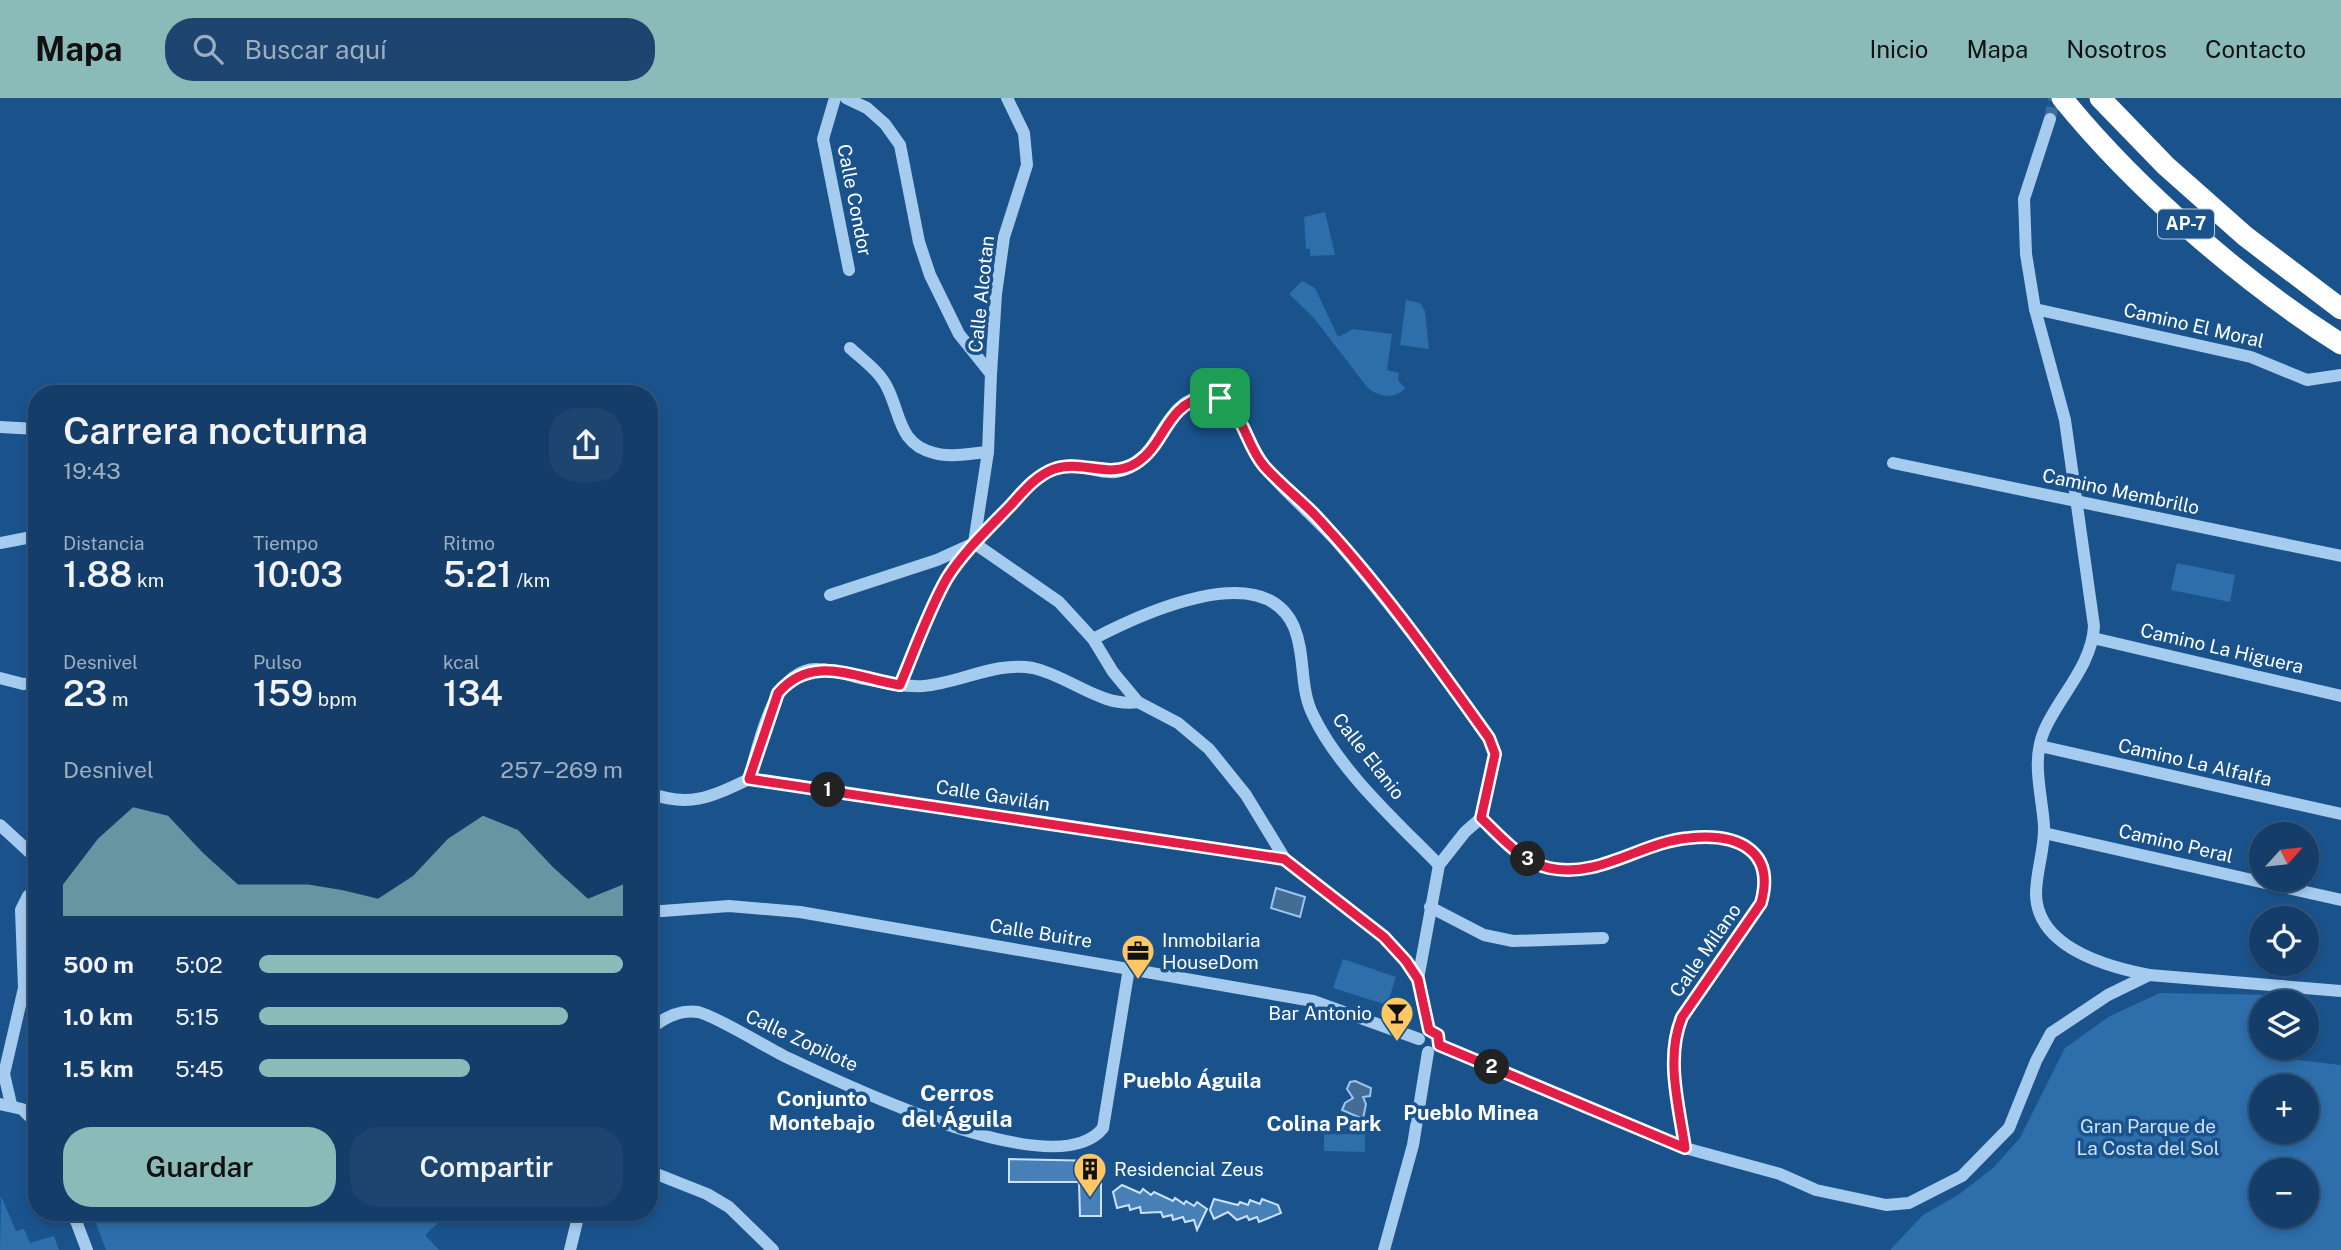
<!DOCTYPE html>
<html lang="es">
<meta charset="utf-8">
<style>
body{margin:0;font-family:"Public Sans",sans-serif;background:#1d456f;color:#f1f3f6;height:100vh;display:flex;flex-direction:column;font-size:26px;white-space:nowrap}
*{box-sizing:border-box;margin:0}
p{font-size:23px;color:#9daec0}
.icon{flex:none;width:38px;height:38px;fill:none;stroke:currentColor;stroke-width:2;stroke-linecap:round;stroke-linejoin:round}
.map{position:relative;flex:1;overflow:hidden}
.panel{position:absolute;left:28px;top:287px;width:630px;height:836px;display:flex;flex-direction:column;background:#143e69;border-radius:28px;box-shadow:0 4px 10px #0003,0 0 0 2px #33577d}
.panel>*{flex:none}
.needle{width:46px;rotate:63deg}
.tools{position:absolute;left:2249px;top:724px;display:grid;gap:14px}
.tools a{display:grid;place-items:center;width:70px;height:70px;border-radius:50%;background:#143e69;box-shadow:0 4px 10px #0003,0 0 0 2px #33577d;font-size:35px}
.pin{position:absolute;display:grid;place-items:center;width:60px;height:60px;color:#fff;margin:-30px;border-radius:14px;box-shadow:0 4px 10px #0006}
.km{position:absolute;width:35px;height:35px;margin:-18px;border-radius:50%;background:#222;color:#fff;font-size:19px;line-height:35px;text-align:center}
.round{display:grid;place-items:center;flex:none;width:74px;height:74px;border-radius:28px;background:#1d456f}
.headline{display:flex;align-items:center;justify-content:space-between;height:119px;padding:0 35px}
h1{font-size:38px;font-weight:600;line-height:52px}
.figures{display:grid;grid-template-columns:repeat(3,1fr);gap:10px;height:119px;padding:7px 35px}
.figures div{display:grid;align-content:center}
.figures b{font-size:35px;font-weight:600}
.figures small{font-size:19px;font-weight:400}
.figures p{font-size:19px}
.chart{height:196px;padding:14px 35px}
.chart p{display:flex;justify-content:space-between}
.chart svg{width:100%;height:126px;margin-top:7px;fill:#8bbbb9;opacity:.7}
.cta{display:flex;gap:14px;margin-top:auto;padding:14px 35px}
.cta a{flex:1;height:80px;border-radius:28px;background:#8bbbb9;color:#111;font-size:28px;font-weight:600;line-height:80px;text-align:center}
.cta a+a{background:#1d456f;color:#f1f3f6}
ul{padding:0 35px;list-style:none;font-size:23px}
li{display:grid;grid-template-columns:112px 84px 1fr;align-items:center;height:52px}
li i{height:18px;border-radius:9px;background:#8bbbb9}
header{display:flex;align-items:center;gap:42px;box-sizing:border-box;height:98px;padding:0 35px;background:#8bbbb9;color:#111}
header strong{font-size:33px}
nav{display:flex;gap:38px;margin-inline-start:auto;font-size:24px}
.search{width:490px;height:63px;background:#1d456f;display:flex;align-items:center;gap:18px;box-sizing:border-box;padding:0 24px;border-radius:28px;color:#9daec0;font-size:26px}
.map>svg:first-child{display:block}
.green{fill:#2d6eab;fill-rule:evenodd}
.water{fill:#446d96;stroke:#98c6f0;stroke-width:2}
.building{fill:#4680b7;stroke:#cbe3fa;stroke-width:2}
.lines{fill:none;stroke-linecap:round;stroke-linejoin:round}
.minor-tunnel{stroke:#3c6d9d;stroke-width:12;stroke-dasharray:12 6;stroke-linecap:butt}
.minor{stroke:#a5cbee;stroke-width:12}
.highway{stroke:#fff;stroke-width:21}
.route-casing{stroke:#fff;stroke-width:14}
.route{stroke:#e11d48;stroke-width:9}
.labels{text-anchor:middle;stroke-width:7;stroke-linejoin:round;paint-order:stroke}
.shield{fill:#1a538c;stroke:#bacbdc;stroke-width:2}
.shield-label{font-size:18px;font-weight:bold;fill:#fff}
.street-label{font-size:19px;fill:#fff;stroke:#1a538c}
.poi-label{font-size:19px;fill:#fff;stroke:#1a538c;text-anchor:start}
.park-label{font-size:19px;fill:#cbe3fa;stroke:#1a538c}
.neighbourhood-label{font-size:21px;font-weight:bold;fill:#fff;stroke:#1a538c}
.quarter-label{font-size:23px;font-weight:bold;fill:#fff;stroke:#1a538c}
</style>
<header>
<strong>Mapa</strong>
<div class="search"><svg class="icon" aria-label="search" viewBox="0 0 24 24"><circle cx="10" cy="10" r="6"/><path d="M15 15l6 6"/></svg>Buscar aquí</div>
<nav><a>Inicio</a><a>Mapa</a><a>Nosotros</a><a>Contacto</a></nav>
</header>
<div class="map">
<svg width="2341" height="1152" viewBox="0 0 2341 1152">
<rect width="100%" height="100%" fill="#1a538c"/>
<g class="green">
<polygon points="1325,114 1335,157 1310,158 1310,151 1306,151 1304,119"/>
<path d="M 1302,183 L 1315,190 L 1338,239 L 1353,231 L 1392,236 L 1387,272 L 1399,275 L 1398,282 L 1405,290 C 1395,302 1378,299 1367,289 L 1314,220 L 1289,196 Z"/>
<polygon points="1406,202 1420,205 1425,213 1429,251 1400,247"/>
<polygon points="2177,465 2235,477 2230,504 2171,492"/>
<polygon points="1343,861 1396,879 1387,907 1333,890"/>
<path d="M 2160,895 L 2279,897 L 2278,905 L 2261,905 L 2261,950 L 2272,950 L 2272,959 L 2341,967 L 2341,1152 L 1890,1152 L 1923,1117 L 1958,1097 L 1993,1070 L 2020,1040 L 2065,950 L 2110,918 ZM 2261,989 L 2306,989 L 2306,1034 L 2261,1034 ZM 2261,1073 L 2306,1073 L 2306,1118 L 2261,1118 Z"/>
<polygon points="1324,1036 1365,1036 1365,1054 1324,1053"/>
<polygon points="1,1098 16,1133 24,1131 30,1145 54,1138 59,1152 0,1152"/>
<polygon points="92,1115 449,1115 425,1137 439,1152 106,1152"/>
</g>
<g class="water">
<polygon points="1276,790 1305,799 1300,819 1271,810"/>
<polygon points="1355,983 1371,990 1370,998 1363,999 1366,1006 1363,1021 1342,1012 1345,1005 1353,1000 1347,991 1350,984"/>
</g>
<g class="building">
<polygon points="1009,1061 1101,1063 1101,1118 1080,1118 1079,1084 1009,1084"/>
<polygon points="1122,1087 1140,1095 1143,1091 1151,1097 1154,1094 1173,1103 1175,1100 1184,1106 1186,1103 1194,1108 1197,1104 1207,1111 1197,1132 1194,1122 1185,1124 1183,1119 1173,1122 1172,1117 1163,1119 1161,1114 1141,1115 1140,1109 1130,1112 1129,1107 1117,1110 1113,1094"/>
<polygon points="1214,1101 1238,1107 1240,1104 1248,1107 1250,1102 1260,1106 1262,1101 1278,1107 1281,1115 1259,1124 1257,1119 1249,1122 1247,1118 1237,1122 1228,1114 1214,1121 1210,1112"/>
</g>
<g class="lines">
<polyline class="minor-tunnel" points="2050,21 2054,0"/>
<g class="minor">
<polyline points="835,0 823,41 849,172"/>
<polyline points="846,0 867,10 885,26 900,47 919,144 930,177 959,236 991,276 988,354 974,445 1059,504 1093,541 1113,574 1138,604 1178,625 1209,651 1246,697 1285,761 1384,839 1406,863 1418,881 1429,932"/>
<path d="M 2050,21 L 2024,101 L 2026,156 L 2035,211 L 2065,322 L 2094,528 C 2092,568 2059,598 2044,633 C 2031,664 2042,696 2044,728 C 2045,751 2036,773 2036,796 C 2037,850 2108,869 2149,877"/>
<polyline points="2035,211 2251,259 2307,282 2341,277"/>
<path d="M 850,250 C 863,262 879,273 887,289 C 901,316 898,346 934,355 C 950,360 971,355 988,354"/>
<polyline points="991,276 996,196 1004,139 1027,67 1024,35 1007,0"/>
<polyline points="0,329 37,331"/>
<polyline points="1893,365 2341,458"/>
<polyline points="0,445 37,438"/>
<polyline points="830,497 937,462 970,447"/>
<polyline points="2093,540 2341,598"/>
<path d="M 1093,541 C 1139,517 1263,458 1294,529 C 1306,558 1299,589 1313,617 C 1339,672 1397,724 1439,767"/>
<polyline points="0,580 23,586 37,585"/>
<path d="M 900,587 C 915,552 928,513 947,481 C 964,453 988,431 1010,408 C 1026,391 1040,374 1064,368 C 1081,365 1098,376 1116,374 C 1160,368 1161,300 1206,298 C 1240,296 1245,340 1260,362 C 1278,389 1317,420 1340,447 C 1393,508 1441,573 1489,640 L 1495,656 L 1481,720 C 1501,739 1522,764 1549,770 C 1599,781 1641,744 1689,740 C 1736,735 1776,751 1761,805 L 1682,919 C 1665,960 1679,1008 1685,1050"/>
<polyline points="2040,648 2341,716"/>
<path d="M 749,681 C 758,648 773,569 818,571 C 832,571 847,577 860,580 C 880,584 902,589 923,588 C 960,585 996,563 1033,570 C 1069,578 1102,610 1138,604"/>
<path d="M 649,695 C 690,710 711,699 749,681 L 1285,761"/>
<polyline points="0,727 37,761"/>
<polyline points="2044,735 2341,802"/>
<polyline points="1430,809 1484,837 1513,843 1603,840"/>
<polyline points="649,814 729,808 800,814 1313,903 1419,941"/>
<polyline points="1418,881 1439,767 1465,734 1481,720"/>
<path d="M 649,932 C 662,921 680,911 698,914 C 716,918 764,948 784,958 C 841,985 1056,1090 1103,1030 L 1129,870"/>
<polyline points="1439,947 1685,1050 1780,1076 1816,1092 1886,1107 1909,1105 1962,1078 2009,1030 2036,963 2051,935 2108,897 2149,877 2341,893"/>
<polyline points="0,1006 22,1011 37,1026"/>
<polyline points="11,1006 4,976 24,890 21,812 28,798 37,792"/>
<polyline points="649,1073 707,1096 729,1109 773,1152"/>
<polyline points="73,1115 87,1152"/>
<polyline points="570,1152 579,1115"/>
<polyline points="1384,1152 1413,1047 1428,954"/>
</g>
<g class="highway">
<path d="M 2062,0 C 2135,90 2243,184 2341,246"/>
<polyline points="2100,0 2166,68 2245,138 2341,211"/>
</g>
</g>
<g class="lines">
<defs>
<path id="route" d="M 1207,298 C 1245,306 1242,342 1264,368 C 1279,385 1298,400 1314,416 C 1379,485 1434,563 1489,640 L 1495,656 L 1481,720 C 1501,739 1522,764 1549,770 C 1599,781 1641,744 1689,740 C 1736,735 1776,751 1761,805 L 1682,919 C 1665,960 1679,1008 1685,1050 L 1439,947 L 1438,937 L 1429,932 L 1418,881 L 1406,863 L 1384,839 L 1284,761 L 749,681 L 778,595 C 812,555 855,580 900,587 C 915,552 928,513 947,480 C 964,453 988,431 1010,408 C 1023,394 1035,378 1054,371 C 1082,361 1109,382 1136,365 C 1167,345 1164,307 1207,298 Z"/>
</defs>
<use href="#route" class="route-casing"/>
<use href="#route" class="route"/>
</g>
<defs>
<symbol id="office-pin" viewBox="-11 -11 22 30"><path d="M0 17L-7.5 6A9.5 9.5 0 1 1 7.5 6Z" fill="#ffc862" stroke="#1a538c"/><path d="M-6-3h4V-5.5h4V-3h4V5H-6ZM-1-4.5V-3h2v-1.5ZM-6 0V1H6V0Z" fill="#111"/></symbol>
<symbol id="bar-pin" viewBox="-11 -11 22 30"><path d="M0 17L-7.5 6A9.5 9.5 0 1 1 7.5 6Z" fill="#ffc862" stroke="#1a538c"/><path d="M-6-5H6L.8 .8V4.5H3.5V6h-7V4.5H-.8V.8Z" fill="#111"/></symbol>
<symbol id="building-pin" viewBox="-11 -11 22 30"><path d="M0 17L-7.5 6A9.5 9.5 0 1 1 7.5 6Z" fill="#ffc862" stroke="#1a538c"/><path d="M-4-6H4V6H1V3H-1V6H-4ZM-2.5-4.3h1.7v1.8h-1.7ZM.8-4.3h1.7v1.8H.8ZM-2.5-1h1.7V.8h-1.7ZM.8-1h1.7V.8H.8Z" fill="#111"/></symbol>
</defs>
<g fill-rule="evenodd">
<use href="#office-pin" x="1119" y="834" width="38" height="52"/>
<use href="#bar-pin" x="1378" y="896" width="38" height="52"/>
<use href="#building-pin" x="1071" y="1052" width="38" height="52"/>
</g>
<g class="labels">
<rect class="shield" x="2158" y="111.5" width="56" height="29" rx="5"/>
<g class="shield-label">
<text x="2186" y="132">AP-7</text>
</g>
<g class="street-label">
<text transform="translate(855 102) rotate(79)" y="7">Calle Condor</text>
<text transform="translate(981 196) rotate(-84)" y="7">Calle Alcotan</text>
<text transform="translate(2194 227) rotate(13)" y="7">Camino El Moral</text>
<text transform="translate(2121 393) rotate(12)" y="7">Camino Membrillo</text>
<text transform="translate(2222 550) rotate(13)" y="7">Camino La Higuera</text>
<text transform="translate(1369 658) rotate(52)" y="7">Calle Elanio</text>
<text transform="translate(2195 664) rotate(13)" y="7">Camino La Alfalfa</text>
<text transform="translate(993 697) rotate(9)" y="7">Calle Gavilán</text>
<text transform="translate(2176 745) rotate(13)" y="7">Camino Peral</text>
<text transform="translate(1041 835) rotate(9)" y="7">Calle Buitre</text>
<text transform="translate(1705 852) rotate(-55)" y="7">Calle Milano</text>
<text transform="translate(802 942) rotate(25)" y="7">Calle Zopilote</text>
</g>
<g class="poi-label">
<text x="1162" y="849">Inmobilaria<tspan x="1162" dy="22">HouseDom</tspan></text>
<text x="1372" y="922" text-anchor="end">Bar Antonio</text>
<text x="1114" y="1078">Residencial Zeus</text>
</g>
<g class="park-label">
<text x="2148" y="1035">Gran Parque de<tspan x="2148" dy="22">La Costa del Sol</tspan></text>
</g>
<g class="neighbourhood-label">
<text x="1192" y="990">Pueblo Águila</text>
<text x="822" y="1008">Conjunto<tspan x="822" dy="24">Montebajo</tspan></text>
<text x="1471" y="1022">Pueblo Minea</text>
<text x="1324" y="1033">Colina Park</text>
</g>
<g class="quarter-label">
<text x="957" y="1003">Cerros<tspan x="957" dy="26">del Águila</tspan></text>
</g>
</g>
</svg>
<div class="tools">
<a><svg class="needle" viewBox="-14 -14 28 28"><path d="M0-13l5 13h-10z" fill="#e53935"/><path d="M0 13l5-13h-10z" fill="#9daec0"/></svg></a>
<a><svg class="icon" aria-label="locate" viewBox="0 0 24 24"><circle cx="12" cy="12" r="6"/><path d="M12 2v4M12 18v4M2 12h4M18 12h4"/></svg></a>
<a><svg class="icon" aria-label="layers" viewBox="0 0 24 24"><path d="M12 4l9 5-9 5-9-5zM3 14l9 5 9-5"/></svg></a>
<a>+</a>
<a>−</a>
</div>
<div class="pin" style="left:1220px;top:300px;background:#1e9e55"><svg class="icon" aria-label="arrive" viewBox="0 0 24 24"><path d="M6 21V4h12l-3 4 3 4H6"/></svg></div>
<b class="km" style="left:828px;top:692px">1</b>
<b class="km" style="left:1492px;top:969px">2</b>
<b class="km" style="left:1528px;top:761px">3</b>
<section class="panel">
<div class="headline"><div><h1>Carrera nocturna</h1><p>19:43</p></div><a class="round"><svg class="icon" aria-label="share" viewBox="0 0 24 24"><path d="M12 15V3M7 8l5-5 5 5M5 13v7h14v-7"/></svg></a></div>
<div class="figures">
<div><p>Distancia</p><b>1.88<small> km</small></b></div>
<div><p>Tiempo</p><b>10:03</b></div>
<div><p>Ritmo</p><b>5:21<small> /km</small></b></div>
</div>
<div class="figures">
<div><p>Desnivel</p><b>23<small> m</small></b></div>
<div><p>Pulso</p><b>159<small> bpm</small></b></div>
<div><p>kcal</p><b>134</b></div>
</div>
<div class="chart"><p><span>Desnivel</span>257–269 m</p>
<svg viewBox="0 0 160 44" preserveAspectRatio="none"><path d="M0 44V33L10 17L20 6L30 9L40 22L50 33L60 33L70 33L80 35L90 38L100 30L110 17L120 9L130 14L140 27L150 38L160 33V44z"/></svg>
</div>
<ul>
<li><b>500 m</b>5:02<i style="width:100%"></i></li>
<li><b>1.0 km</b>5:15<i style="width:85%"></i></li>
<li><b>1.5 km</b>5:45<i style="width:58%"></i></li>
</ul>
<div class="cta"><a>Guardar</a><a>Compartir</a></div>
</section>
</div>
